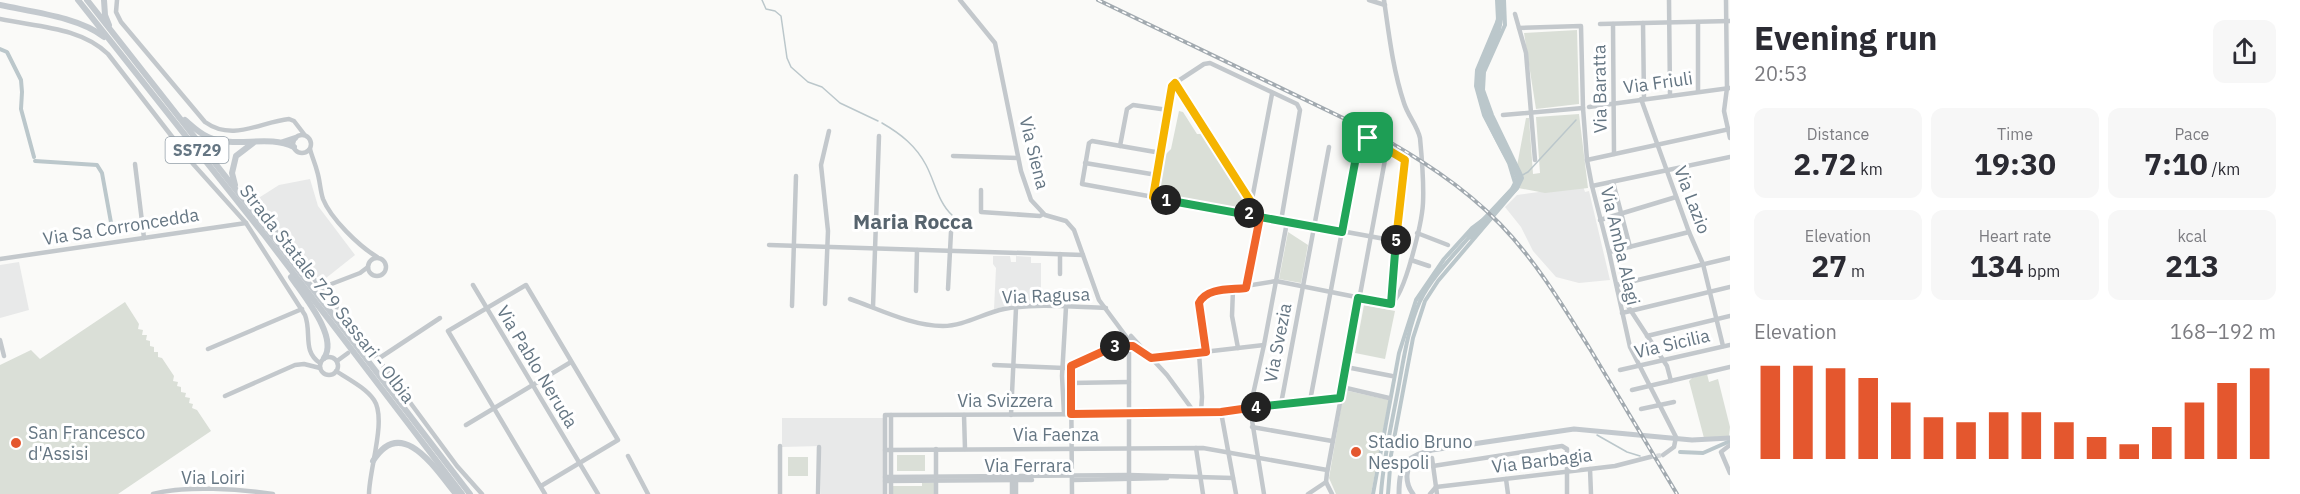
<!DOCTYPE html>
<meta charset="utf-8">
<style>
body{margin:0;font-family:"IBM Plex Sans",sans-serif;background:#f7f7f7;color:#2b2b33;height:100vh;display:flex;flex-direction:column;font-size:22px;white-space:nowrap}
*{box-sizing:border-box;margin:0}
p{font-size:20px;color:#7c7c81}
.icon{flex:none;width:33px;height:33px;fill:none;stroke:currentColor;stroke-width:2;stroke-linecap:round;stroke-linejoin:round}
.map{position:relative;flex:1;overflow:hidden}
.panel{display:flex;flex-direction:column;background:#fff;width:570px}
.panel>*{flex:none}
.pin{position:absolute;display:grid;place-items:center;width:51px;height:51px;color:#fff;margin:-26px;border-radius:12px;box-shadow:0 3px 9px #0006}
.km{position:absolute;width:30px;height:30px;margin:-15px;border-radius:50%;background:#222;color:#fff;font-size:16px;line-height:30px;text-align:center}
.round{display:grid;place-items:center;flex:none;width:63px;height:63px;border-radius:12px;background:#f7f7f7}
.summary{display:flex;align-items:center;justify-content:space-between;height:102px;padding:0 24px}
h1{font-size:33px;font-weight:800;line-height:45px}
.figures{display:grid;grid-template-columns:repeat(3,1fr);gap:9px;height:102px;padding:6px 24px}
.figures div{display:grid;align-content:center;border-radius:12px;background:#f7f7f7;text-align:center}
.figures b{font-size:30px;font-weight:800}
.figures small{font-size:16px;font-weight:400}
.figures p{font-size:16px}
.chart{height:168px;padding:12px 24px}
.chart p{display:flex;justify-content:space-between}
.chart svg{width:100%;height:108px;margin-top:6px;stroke:#e4572e;stroke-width:6}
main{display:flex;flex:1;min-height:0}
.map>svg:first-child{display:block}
.built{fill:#e8e9e9}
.green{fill:#dadfd7}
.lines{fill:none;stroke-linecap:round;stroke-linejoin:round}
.stream{stroke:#bbc7cb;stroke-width:1.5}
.canal{stroke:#bbc7cb;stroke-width:4}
.river{stroke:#bbc7cb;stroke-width:7}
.minor-tunnel{stroke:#d5d9db;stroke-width:4.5;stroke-dasharray:4.5 2;stroke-linecap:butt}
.minor{stroke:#c3c8cc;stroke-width:4.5}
.major{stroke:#c3c9ce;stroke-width:5}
.highway{stroke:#c3c9ce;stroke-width:6}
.rail-casing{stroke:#a2aab0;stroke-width:4}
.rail{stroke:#fff;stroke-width:1.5;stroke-dasharray:4.5;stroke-linecap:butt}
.split-1-casing{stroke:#fff;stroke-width:12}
.split-2-casing{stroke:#fff;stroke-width:12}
.split-3-casing{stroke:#fff;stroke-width:12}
.split-4-casing{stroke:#fff;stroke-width:12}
.split-5-casing{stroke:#fff;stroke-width:12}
.split-6-casing{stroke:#fff;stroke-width:12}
.split-1{stroke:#22a559;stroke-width:8}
.split-2{stroke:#f5b400;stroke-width:8}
.split-3{stroke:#f0652b;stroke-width:8}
.split-4{stroke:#f0652b;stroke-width:8}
.split-5{stroke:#22a559;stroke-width:8}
.split-6{stroke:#f5b400;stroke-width:8}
.poi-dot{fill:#e4572e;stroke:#fff;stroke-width:2}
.labels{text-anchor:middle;stroke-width:6;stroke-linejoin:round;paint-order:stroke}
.shield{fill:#fff;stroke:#939fa8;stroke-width:1.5}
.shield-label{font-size:16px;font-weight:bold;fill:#657683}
.street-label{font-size:18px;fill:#657683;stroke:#fff}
.poi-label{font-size:18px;fill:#657683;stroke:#fff;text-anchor:start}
.quarter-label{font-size:21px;font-weight:bold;fill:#57646e;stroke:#fff}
</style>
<main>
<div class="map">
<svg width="1730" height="494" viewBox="0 0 1730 494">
<rect width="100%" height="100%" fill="#fafaf8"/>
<g class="built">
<polygon points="310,179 318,206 355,255 321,282 257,199 279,185"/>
<polygon points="1583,186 1585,192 1589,191 1610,280 1579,283 1556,277 1533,251 1521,227 1505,207 1517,195"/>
<polygon points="993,256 1010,256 1011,262 1016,262 1016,256 1031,257 1031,263 1041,263 1041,305 1015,304 994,309 996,268 993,264"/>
<polygon points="19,262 29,310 0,318 0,265"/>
<polygon points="782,418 883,418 883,494 821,494 821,446 782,447"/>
</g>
<g class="green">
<polygon points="1577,30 1579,104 1536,109 1524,33"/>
<polygon points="1179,111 1183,112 1197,134 1204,134 1247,204 1247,206 1243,205 1242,210 1160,195 1161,191 1157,190 1163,157 1171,149"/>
<polygon points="1579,114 1588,188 1545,193 1513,187 1526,118 1529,118 1533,174 1540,173 1536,117"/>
<polygon points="1288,232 1308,245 1301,283 1279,279"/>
<polygon points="125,302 139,324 138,329 143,330 142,335 147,335 146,340 150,341 150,346 154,347 154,352 158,352 158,357 162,358 174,376 173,381 178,382 177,386 181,387 181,392 186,393 185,397 190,398 189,403 193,404 192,408 197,410 211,431 118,494 0,494 0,365 31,350 40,359"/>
<polygon points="1364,305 1395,311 1385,359 1355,353"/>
<polygon points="1707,374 1709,382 1718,379 1730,427 1729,436 1704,438 1689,381 1692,378"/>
<polygon points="1344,390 1389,400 1371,494 1336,494 1329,478"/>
<rect x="897" y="455" width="28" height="16"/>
<rect x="788" y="457" width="20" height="19"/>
<polygon points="922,483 934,483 934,494 893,494 893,486 922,486"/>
</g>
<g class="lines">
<g class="stream">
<polyline points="762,0 766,9 775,11 781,16 787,58 791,67 808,82 822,87 840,103 878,121"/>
<path d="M 882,123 C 901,134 916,146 926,165 C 935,182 938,202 952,215"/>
<polyline points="1519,177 1528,172 1576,120"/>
<polyline points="1597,435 1627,452 1640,456"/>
<polyline points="1383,471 1395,461"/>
</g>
<g class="canal">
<polyline points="0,49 7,52 21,80 22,92 21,109 34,157"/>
<polyline points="35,161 97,165 102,173 112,228"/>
<polyline points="1680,452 1703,453 1730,441"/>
<polyline points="1373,494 1399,353 1416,300 1444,259 1472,228 1488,216 1512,189 1515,183 1509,163 1484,115 1476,86 1477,70 1498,20 1497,0"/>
<path d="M 1381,494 C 1383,461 1391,427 1397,395 C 1403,364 1407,330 1420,301 C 1432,277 1453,256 1470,236"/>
<polyline points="1388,494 1391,455 1413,338 1425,301 1438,281 1517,188 1522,178 1520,173 1492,115 1483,90 1484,72 1505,25 1504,0"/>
</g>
<path class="river" d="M 1470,236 L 1516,187 L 1519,177 C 1505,149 1472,102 1481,70 C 1490,40 1502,36 1500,0"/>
<polyline class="minor-tunnel" points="1650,457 1663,455"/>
<g class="minor">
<path d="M 117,0 L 116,12 L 121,22 L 205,122 C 233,142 260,122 289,119 L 294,121 L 304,134"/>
<polyline points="960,0 995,43 1021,171 1031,200 1045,215 1066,221 1074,230 1099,300 1128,339"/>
<polyline points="1369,0 1385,5"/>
<path d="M 1384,0 C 1389,35 1393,70 1404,103 C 1408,116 1417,125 1420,138 C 1422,159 1424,182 1423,203 C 1422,222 1405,295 1391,304"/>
<polyline points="1669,0 1670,95"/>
<polyline points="1726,0 1727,88 1724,111 1730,138"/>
<polyline points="1515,14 1526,53 1535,160"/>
<path d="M 0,19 C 37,27 80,27 108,54 L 194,165 L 246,223 L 305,315 C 312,333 302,351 320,363"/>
<polyline points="1643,23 1644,99"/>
<polyline points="1600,24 1730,21"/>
<polyline points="1613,24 1614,154"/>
<polyline points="1519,28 1581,26 1583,108 1587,160 1592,186 1609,252 1630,347 1676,437 1674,447 1663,455"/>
<polyline points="1175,83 1251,202"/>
<polyline points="1698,91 1698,22"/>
<polyline points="1641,99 1689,232 1703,264 1723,346"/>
<polyline points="1589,107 1730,88"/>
<polyline points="1503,115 1583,108"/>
<circle cx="302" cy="144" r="9"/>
<polyline points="1120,146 1127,109 1133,105 1168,110"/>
<path d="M 310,149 C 312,157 315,163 317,171 C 320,180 320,190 323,199 C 331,219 359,246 377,257"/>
<polyline points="1161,153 1092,141 1089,143 1082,184 1396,241"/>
<polyline points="953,156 1018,158"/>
<polyline points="1587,160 1730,129"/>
<polyline points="1085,163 1157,175"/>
<polyline points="135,164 144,238"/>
<polyline points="1613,182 1630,247"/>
<polyline points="1592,186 1730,157"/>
<polyline points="981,190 981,212 1040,216 1043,214"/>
<polyline points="1153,197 1172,85 1204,64 1210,63 1297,104 1300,110 1281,221"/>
<polyline points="262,214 378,359 457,466 482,494"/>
<polyline points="1249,215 1272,94"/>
<polyline points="1600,220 1676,197"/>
<polyline points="1417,233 1448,245"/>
<polyline points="769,245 1083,255"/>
<polyline points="1609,252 1689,232"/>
<circle cx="377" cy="267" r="9"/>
<polyline points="0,259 246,223"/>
<polyline points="1411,260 1429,266"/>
<polyline points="1060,274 1060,254"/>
<polyline points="473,285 598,494"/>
<polyline points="1617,285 1730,258"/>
<polyline points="321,288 360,273 368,267"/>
<polyline points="1246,288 1260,217"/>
<polyline points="948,289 951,232"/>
<polyline points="1233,289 1232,316 1238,348"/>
<polyline points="916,291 917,250"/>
<polyline points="1618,291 1667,366 1671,381"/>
<path d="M 850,299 C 879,309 912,326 943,326 C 964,326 984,313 1004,309 C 1037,303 1073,307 1106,308"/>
<polyline points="825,304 828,231 821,165 829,131"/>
<polyline points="792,306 796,176"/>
<polyline points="873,307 879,136"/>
<polyline points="1622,313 1730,287"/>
<polyline points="1131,336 1167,375 1192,409 1192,412"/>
<polyline points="1647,336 1730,316"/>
<polyline points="0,340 4,356"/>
<polyline points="1129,346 1129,494"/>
<polyline points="208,349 302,309"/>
<polyline points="1206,352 1199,303 1203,297 1215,291 1276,281 1391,304"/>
<polyline points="1199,353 1202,397 1201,412"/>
<circle cx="329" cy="366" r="9"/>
<polyline points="1151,358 1264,345"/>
<polyline points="378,359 440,318"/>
<polyline points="337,361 348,353"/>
<polyline points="994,365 1064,368 1132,338"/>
<polyline points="1071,366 1072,494"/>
<polyline points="1346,367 1392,376"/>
<polyline points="1620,370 1730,345"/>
<path d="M 336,371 C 348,379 366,388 374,400 C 387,419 369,470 369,494"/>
<polyline points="1071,383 1129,382"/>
<polyline points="1342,387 1389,398"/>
<polyline points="1632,390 1730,367"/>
<polyline points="225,396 295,365 304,364 320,368"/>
<polyline points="1310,401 1359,141 1363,137 1405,161 1406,164 1396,241 1391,304"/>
<polyline points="1281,404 1329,147"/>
<polyline points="1641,409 1674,402"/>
<polyline points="1221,412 1236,494"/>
<polyline points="1064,414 1062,376 1066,307"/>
<polyline points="964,415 965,449"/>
<polyline points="1011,415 1016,308"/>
<polyline points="466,425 571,362"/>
<polyline points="1252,427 1332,441"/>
<polyline points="1730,445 1721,452 1730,473"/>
<polyline points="1196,448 1203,494"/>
<polyline points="936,449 936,494"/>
<polyline points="885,450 1203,448 1327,470"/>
<polyline points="628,456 648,494"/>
<polyline points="1432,458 1437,494"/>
<polyline points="1433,466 1562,446 1567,449 1567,494"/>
<polyline points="1590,469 1591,494"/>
<polyline points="885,477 1129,475 1233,478"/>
<polyline points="1016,479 1016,494"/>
<polyline points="1506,479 1508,494"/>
<polyline points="1074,480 1167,478"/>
<polyline points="885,481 1032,480"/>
<polyline points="541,486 618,440 526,285 448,331 545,494"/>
<polyline points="1436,487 1615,466 1650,457"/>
<path d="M 153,494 C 185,485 241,489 273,494"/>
<polyline points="780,494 780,446"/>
<polyline points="818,494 819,447"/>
<polyline points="885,494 885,415 1129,414 1221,412 1340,398"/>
<polyline points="891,494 891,415"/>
<polyline points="1012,494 1012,479"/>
<polyline points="1264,494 1250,408 1264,345 1287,222"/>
<polyline points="1308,494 1326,482"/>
<polyline points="1332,494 1326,482 1327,473 1387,149"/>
<polyline points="1430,494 1436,487"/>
</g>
<g class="major">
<path d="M 1399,494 C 1399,465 1404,457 1432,450 L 1574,429 L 1692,440 L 1730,438"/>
<path d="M 1413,494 C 1404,482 1405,466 1417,457"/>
</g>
<g class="highway">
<polyline points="78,0 265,236 462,494"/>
<polyline points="87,0 273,237 470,494"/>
<polyline points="104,0 105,15 109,25"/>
<path d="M 0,5 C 32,12 79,17 104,37"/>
<path d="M 185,120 C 192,126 199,133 208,137 C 236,149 267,134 294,147"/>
<polyline points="283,142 295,138"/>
<polyline points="235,185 232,173 236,156 253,143"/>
<path d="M 291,277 C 303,295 339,337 324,358"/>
<path d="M 373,461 C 402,414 436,470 456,494"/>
</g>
<defs>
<path id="rail" d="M 1098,0 L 1370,131 C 1417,157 1462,185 1500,224 C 1536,261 1563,306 1590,349 C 1619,397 1648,446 1677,494"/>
</defs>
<use href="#rail" class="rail-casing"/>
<use href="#rail" class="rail"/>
</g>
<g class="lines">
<defs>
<polyline id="split-1" points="1166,200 1342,232 1359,141 1362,137 1368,138"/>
<polyline id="split-2" points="1166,200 1153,197 1172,86 1175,83 1251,202 1249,213"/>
<path id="split-3" d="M 1115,346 L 1133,346 L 1151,358 L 1206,352 L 1199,303 C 1207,287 1231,290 1246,288 L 1260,217 L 1249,215 L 1249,213"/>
<polyline id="split-4" points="1115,346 1071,366 1071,414 1221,412 1256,407"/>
<polyline id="split-5" points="1256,407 1340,398 1358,298 1391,304 1396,240"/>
<polyline id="split-6" points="1368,138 1405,160 1396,240"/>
</defs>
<use href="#split-1" class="split-1-casing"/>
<use href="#split-2" class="split-2-casing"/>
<use href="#split-3" class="split-3-casing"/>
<use href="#split-4" class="split-4-casing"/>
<use href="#split-5" class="split-5-casing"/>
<use href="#split-6" class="split-6-casing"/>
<use href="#split-1" class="split-1"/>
<use href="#split-2" class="split-2"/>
<use href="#split-3" class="split-3"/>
<use href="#split-4" class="split-4"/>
<use href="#split-5" class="split-5"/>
<use href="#split-6" class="split-6"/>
</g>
<g class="poi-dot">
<circle cx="16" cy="443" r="6"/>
<circle cx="1356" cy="452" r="6"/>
</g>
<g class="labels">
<rect class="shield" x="165.5" y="137" width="63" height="26" rx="4.5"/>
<g class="shield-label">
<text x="197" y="156">SS729</text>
</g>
<g class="street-label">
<text transform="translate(1658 83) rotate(-8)" y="6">Via Friuli</text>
<text transform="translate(1600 89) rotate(-91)" y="6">Via Baratta</text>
<text transform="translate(1034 153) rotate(76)" y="6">Via Siena</text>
<text transform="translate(1692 200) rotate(69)" y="6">Via Lazio</text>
<text transform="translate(121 227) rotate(-9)" y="6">Via Sa Corroncedda</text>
<text transform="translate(1620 246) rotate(77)" y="6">Via Amba Alagi</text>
<text transform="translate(327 294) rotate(52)" y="6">Strada Statale 729 Sassari - Olbia</text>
<text transform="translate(1046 296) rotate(-2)" y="6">Via Ragusa</text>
<text transform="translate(1278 343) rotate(-79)" y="6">Via Svezia</text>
<text transform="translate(1672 344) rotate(-13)" y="6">Via Sicilia</text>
<text transform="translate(537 367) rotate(59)" y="6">Via Pablo Neruda</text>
<text x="1005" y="407">Via Svizzera</text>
<text x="1056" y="441">Via Faenza</text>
<text transform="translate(1542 461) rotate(-7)" y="6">Via Barbagia</text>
<text x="1028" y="472">Via Ferrara</text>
<text x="213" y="484">Via Loiri</text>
</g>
<g class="poi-label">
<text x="28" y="439">San Francesco<tspan x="28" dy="21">d'Assisi</tspan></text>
<text x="1368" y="448">Stadio Bruno<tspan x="1368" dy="21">Nespoli</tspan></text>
</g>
<g class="quarter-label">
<text x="913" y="229">Maria Rocca</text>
</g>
</g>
</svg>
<div class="pin" style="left:1368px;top:138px;background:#1e9e55"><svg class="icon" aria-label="arrive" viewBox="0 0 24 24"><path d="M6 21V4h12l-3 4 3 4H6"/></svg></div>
<b class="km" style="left:1166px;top:200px">1</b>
<b class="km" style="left:1249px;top:213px">2</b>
<b class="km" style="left:1115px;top:346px">3</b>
<b class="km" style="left:1256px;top:407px">4</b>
<b class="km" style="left:1396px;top:240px">5</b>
</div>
<section class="panel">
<div class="summary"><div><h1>Evening run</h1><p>20:53</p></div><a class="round"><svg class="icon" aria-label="share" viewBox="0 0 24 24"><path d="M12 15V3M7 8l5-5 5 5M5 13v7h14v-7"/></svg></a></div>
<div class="figures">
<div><p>Distance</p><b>2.72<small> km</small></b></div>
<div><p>Time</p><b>19:30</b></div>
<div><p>Pace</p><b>7:10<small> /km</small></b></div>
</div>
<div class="figures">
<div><p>Elevation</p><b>27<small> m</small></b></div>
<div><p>Heart rate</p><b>134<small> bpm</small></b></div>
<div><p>kcal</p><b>213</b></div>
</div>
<div class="chart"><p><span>Elevation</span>168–192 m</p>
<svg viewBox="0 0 160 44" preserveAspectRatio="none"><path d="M5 44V6M15 44V6M25 44V7M35 44V11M45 44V21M55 44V27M65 44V29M75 44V25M85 44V25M95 44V29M105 44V35M115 44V38M125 44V31M135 44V21M145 44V13M155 44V7"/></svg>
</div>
</section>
</main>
